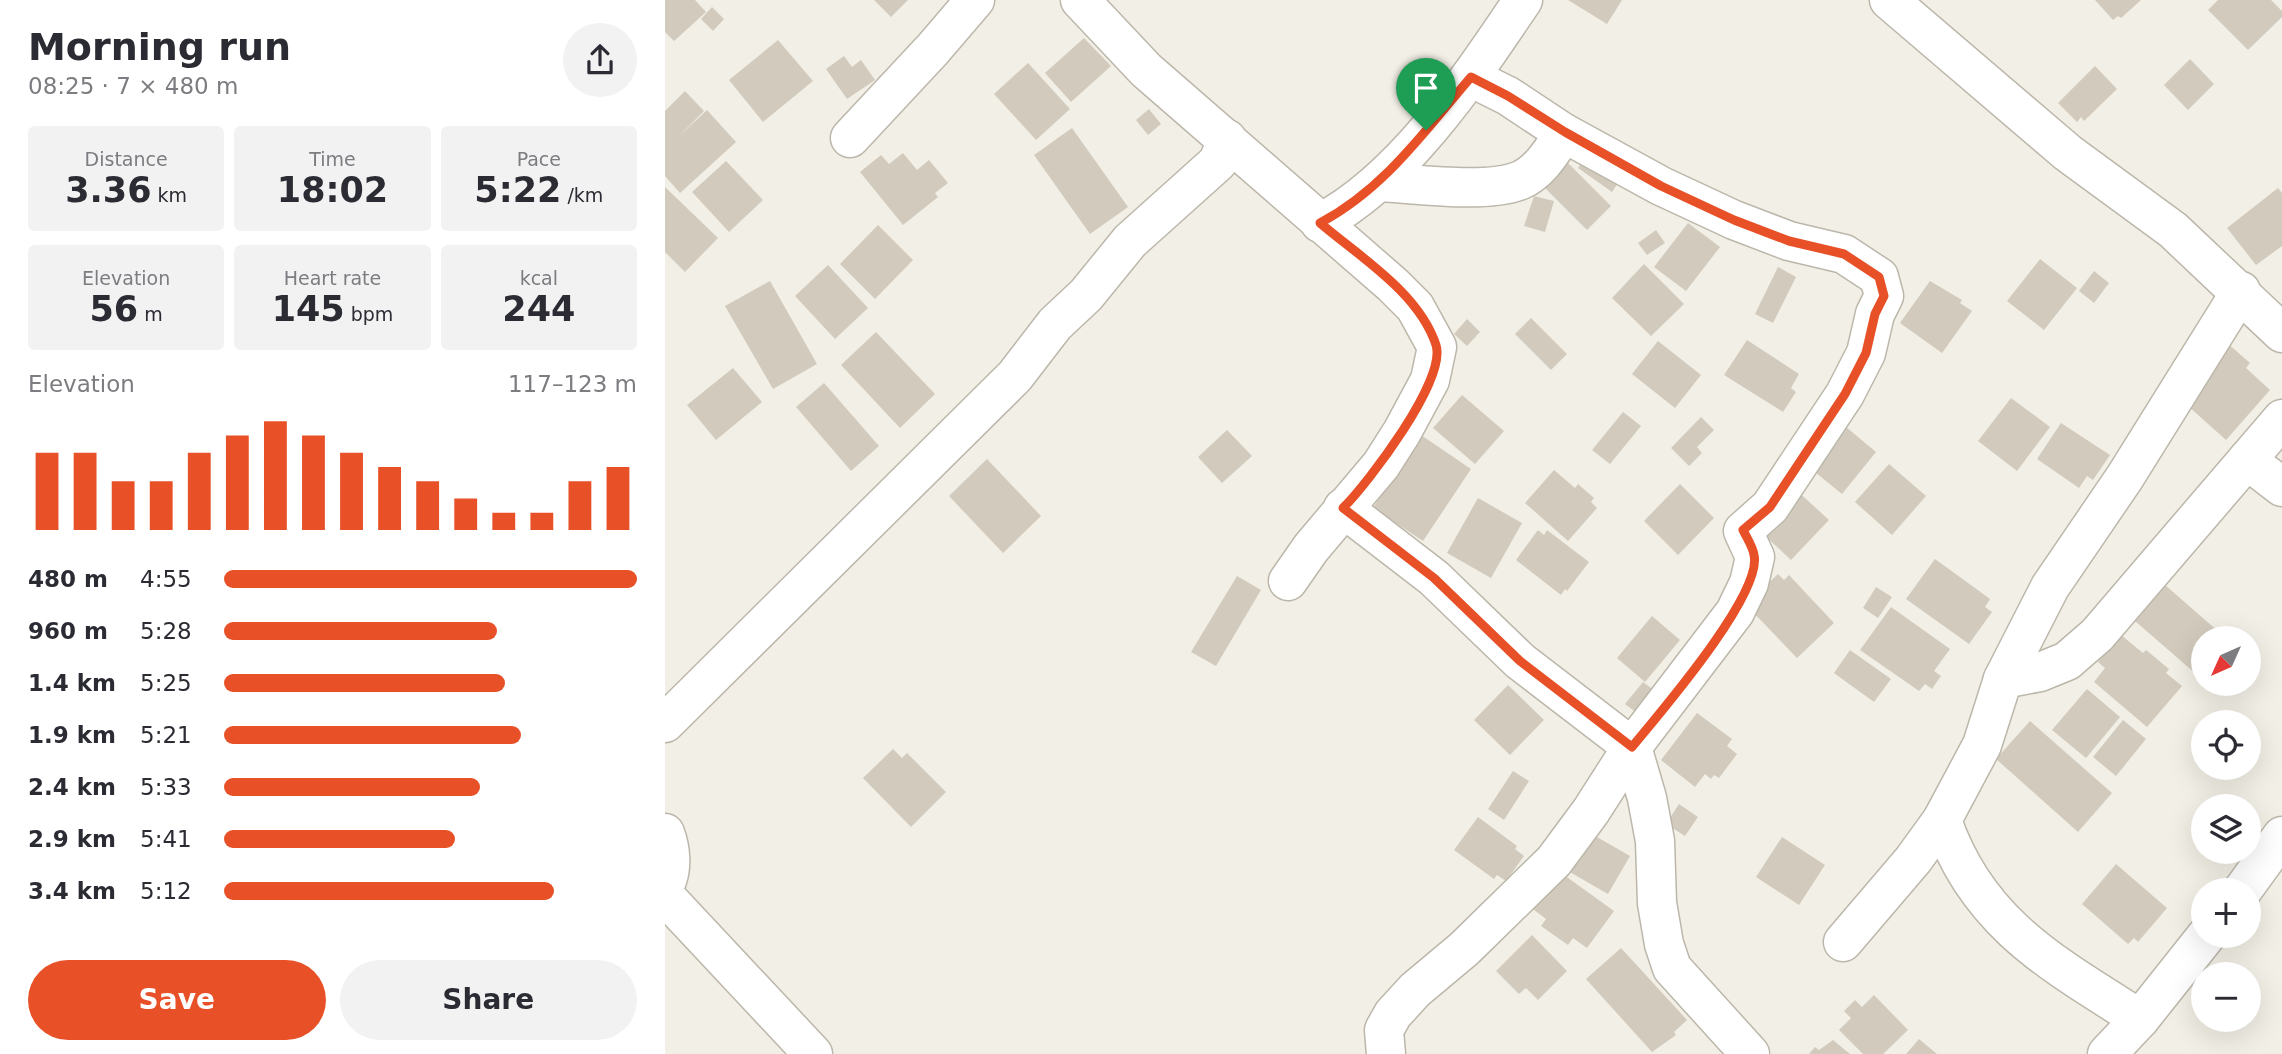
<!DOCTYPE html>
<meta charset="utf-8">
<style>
body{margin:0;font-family:"DejaVu Sans",sans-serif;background:#f2f2f3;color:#2b2b33;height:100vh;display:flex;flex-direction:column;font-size:26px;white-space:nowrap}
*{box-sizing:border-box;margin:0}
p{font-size:23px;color:#7c7c81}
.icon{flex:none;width:38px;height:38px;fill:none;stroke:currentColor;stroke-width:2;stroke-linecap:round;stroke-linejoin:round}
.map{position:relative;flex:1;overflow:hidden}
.panel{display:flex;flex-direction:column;background:#fff;width:665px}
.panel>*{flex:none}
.needle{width:46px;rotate:225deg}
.tools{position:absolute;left:1526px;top:626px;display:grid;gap:14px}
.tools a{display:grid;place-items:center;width:70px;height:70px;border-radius:50%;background:#fff;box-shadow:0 7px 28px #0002;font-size:35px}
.pin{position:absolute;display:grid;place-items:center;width:60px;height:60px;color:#fff;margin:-72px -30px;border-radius:50% 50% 50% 0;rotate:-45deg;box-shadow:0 0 7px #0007}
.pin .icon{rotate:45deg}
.round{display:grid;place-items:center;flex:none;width:74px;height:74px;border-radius:37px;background:#f2f2f3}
.head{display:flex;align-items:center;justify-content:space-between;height:119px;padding:0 28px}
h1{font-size:38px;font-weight:800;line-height:52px}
.figures{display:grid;grid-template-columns:repeat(3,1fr);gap:10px;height:119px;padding:7px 28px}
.figures div{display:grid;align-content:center;border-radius:7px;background:#f2f2f3;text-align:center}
.figures b{font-size:35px;font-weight:800}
.figures small{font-size:19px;font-weight:400}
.figures p{font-size:19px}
.chart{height:196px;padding:14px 28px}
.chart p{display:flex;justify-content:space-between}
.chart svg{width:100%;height:126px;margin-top:7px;stroke:#e85027;stroke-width:6}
.button{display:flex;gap:14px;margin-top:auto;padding:14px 28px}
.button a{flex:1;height:80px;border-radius:42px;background:#e85027;color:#fff;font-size:28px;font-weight:800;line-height:80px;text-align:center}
.button a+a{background:#f2f2f3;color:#2b2b33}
ul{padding:0 28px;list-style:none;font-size:23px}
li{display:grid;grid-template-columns:112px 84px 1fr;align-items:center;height:52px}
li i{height:18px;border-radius:9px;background:#e85027}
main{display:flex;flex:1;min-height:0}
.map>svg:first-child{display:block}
.building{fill:#d2cbbd}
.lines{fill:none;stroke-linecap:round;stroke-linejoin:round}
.minor-casing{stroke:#bcb7aa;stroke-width:41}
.minor{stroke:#fff;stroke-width:38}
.route-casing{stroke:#fff;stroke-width:14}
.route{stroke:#e85027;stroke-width:9}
</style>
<main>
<section class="panel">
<div class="head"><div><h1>Morning run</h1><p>08:25 · 7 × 480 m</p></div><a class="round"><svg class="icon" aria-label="share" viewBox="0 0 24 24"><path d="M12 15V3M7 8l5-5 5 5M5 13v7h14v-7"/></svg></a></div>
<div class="figures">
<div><p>Distance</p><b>3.36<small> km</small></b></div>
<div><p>Time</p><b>18:02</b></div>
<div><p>Pace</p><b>5:22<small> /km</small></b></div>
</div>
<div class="figures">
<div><p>Elevation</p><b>56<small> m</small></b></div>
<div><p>Heart rate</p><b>145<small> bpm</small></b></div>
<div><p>kcal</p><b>244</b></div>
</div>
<div class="chart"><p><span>Elevation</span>117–123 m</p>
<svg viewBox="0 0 160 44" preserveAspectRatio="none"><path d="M5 44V17M15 44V17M25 44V27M35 44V27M45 44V17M55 44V11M65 44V6M75 44V11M85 44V17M95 44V22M105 44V27M115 44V33M125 44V38M135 44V38M145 44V27M155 44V22"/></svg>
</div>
<ul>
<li><b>480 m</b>4:55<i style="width:100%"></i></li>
<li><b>960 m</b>5:28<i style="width:66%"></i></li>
<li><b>1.4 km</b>5:25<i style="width:68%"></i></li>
<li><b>1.9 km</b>5:21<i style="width:72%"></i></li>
<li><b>2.4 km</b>5:33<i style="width:62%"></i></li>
<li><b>2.9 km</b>5:41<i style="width:56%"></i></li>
<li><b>3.4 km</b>5:12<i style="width:80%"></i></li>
</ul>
<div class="button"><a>Save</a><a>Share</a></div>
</section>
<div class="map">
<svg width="1617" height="1054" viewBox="0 0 1617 1054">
<rect width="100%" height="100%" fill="#f2efe6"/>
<g class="building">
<polygon points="0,0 30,0 41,12 9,41 0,32"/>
<polygon points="209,0 243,0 226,17"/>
<polygon points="903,0 957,0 942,24"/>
<polygon points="1430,0 1476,0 1456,18 1453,16 1448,20"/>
<polygon points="1553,0 1606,0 1617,11 1617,17 1583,50 1543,10"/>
<polygon points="47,7 59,19 48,31 36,19"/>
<polygon points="419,38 446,66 406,102 380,73"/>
<polygon points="113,40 148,81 98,122 64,80"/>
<polygon points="179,56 187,67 196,60 210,80 182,99 161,69"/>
<polygon points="1525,59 1549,84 1523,110 1499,85"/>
<polygon points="363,63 405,109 371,140 329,94"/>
<polygon points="1430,66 1452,89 1419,121 1416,117 1412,122 1393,103"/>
<polygon points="20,91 39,111 13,137 42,110 71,142 15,193 0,176 0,111"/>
<polygon points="484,109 496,124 483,135 471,120"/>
<polygon points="407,128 463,207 425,234 369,155"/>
<polygon points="926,148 960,172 947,192 913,168"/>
<polygon points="238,153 252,170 264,160 283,183 270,193 273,197 238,225 195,172 216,155 224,164"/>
<polygon points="61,161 98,200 64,232 27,192"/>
<polygon points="903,163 946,206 922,230 879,187"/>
<polygon points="0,187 53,238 20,272 0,252"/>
<polygon points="1613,188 1617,193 1617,246 1591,265 1562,228"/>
<polygon points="869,196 889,201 880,232 859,226"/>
<polygon points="1023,223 1055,247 1021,291 989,267"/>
<polygon points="213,225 248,260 210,299 175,264"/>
<polygon points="991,230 1000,243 982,255 973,243"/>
<polygon points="1375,259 1412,288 1379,330 1342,301"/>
<polygon points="979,264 1019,304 986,336 947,298"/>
<polygon points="163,265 203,308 170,339 130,296"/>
<polygon points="1113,267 1131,277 1108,323 1090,314"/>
<polygon points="1429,271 1444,283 1429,303 1414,291"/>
<polygon points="105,281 152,364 108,389 60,306"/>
<polygon points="1265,281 1297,300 1295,303 1307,311 1277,353 1235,323"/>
<polygon points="866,318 902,354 886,370 850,334"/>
<polygon points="802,319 815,332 802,346 789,334"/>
<polygon points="211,332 270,394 235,428 176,365"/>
<polygon points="1082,340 1134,374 1126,388 1131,392 1118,412 1059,375"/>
<polygon points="993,341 1036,375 1010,408 967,374"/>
<polygon points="1561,342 1585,363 1581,368 1605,390 1561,440 1523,406 1536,391 1530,386"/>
<polygon points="68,368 97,402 51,440 22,405"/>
<polygon points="159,383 214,446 186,471 131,407"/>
<polygon points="797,395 839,431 810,464 768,428"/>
<polygon points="1346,398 1385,427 1352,471 1313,441"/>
<polygon points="958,412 976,426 945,464 927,450"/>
<polygon points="1036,417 1049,430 1032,447 1037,453 1024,466 1006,448"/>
<polygon points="1175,422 1211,452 1177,494 1140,464"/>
<polygon points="1396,423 1445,455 1428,480 1422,476 1414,488 1372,459"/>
<polygon points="562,430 587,456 557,483 533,457"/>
<polygon points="756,435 806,469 758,541 708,508"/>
<polygon points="322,459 376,516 338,553 284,496"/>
<polygon points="1224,464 1261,496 1227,535 1190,502"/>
<polygon points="889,470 910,488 913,484 929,498 926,502 932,508 903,541 860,503"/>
<polygon points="1015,484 1049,518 1013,555 979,521"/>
<polygon points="1128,487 1164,520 1126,560 1091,527"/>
<polygon points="813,498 857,523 826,578 782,553"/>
<polygon points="873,530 879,535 882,530 924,562 902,591 900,589 896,595 851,560"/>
<polygon points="1270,559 1325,599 1320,607 1327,612 1304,644 1241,599"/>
<polygon points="1113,574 1119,580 1124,575 1169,623 1132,658 1087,611 1088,598"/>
<polygon points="572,576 596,590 551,666 526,652"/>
<polygon points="1500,585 1562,639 1538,639 1538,680 1470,621"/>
<polygon points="1211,587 1227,597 1213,618 1198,608"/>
<polygon points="1226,607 1285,649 1269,671 1276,676 1267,689 1260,684 1254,691 1195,650"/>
<polygon points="987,616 1015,640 980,682 952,658"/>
<polygon points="1456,635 1478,653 1481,650 1504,669 1501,673 1517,686 1482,727 1429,682 1440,668 1433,662"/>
<polygon points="1185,650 1226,679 1209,702 1169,673"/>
<polygon points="978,682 990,691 973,714 960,704"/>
<polygon points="843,685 879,720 845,755 809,720"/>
<polygon points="1422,689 1455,717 1421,758 1387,730"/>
<polygon points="1032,713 1067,739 1062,746 1072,754 1054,778 1049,775 1046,779 1040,774 1030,787 996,760"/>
<polygon points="1458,720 1481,739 1451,776 1428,757"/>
<polygon points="1365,721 1447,793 1413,832 1331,759"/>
<polygon points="228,749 237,758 242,753 281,792 246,827 198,778"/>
<polygon points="848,771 864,781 839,820 823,809"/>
<polygon points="1014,804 1033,817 1020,836 1001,824"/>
<polygon points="813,817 852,846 850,849 859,856 841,881 832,875 829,879 789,850"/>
<polygon points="918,829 965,856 943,894 896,867"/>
<polygon points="1117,837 1160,865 1134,905 1091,877"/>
<polygon points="1451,864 1502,908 1473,942 1469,938 1463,944 1417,904"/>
<polygon points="892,870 949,911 922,948 908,938 903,945 876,926 881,919 865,907"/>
<polygon points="867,935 902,971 873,1000 861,988 854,994 831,971"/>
<polygon points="956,948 1022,1020 1009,1032 1011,1035 987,1052 921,979"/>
<polygon points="1209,995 1243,1030 1218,1054 1198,1054 1174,1030 1186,1018 1179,1011 1190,1000 1197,1007"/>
<polygon points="1254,1039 1272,1054 1241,1054"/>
<polygon points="1168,1040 1185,1054 1144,1054 1150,1047 1154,1050"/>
</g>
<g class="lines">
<defs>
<g id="minor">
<polyline points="415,0 481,70 728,285 750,307 772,347 765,380 737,432 716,465 646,548 623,581"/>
<polyline points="1224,0 1403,153 1508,230 1617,333"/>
<polyline points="185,138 268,49 310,0"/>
<path d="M 715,182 C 753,184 823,194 856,180 C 876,171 888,149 899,133"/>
<path d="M 655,223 C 738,180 806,77 858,0"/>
<polyline points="1582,460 1617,487"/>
<polyline points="678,508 769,578 855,661 967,747 982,798 990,841 992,903 999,944 1007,968 1085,1054"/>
<polyline points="1338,679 1375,672 1402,661 1432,635 1617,419"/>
<polyline points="0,723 350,376 390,324 421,295 465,241 553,162 562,139"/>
<path d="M 0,833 C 6,849 8,869 0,885"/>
<polyline points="1577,891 1617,836"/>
<polyline points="0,896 148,1054"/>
<polyline points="1178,942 1248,860 1277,820"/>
<path d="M 1475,1019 C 1388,964 1312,923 1277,820 L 1317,745 L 1338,679 L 1385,587 L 1460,477 L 1576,291"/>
<polyline points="721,1054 719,1030 728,1014 750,990 799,949 889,861 926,811 967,747 1070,612 1084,583 1090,557 1078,531 1105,507 1180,394 1201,353 1210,314 1219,296 1214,277 1179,254 1124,241 1069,220 996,186 899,133 843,96 805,77"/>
<polyline points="1442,1054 1475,1019 1541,936"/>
</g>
</defs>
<use href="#minor" class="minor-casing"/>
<use href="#minor" class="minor"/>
</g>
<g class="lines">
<defs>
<path id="route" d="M 806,77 L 843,96 L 900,132 L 996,186 L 1069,220 L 1124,241 L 1179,254 L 1214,277 L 1219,296 L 1210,314 L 1201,353 L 1180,394 L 1105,507 L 1078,530 C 1082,538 1088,547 1089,555 C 1098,594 994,714 967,747 L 855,661 L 769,578 L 678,508 C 703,483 782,380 771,345 C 754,293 695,257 655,223 C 719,189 759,132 806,77 Z"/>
</defs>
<use href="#route" class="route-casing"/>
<use href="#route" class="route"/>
</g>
</svg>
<div class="tools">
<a><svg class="needle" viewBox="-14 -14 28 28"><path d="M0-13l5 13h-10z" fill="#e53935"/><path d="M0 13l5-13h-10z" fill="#7c7c81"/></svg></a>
<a><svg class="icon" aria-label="locate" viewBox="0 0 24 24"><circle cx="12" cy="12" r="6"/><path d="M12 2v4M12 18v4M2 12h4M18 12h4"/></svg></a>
<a><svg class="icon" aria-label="layers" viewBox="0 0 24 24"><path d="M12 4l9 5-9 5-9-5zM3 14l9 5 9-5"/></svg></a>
<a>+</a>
<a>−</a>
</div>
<div class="pin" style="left:761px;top:130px;background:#1e9e55"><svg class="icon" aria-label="arrive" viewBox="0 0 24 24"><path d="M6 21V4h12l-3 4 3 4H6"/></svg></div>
</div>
</main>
